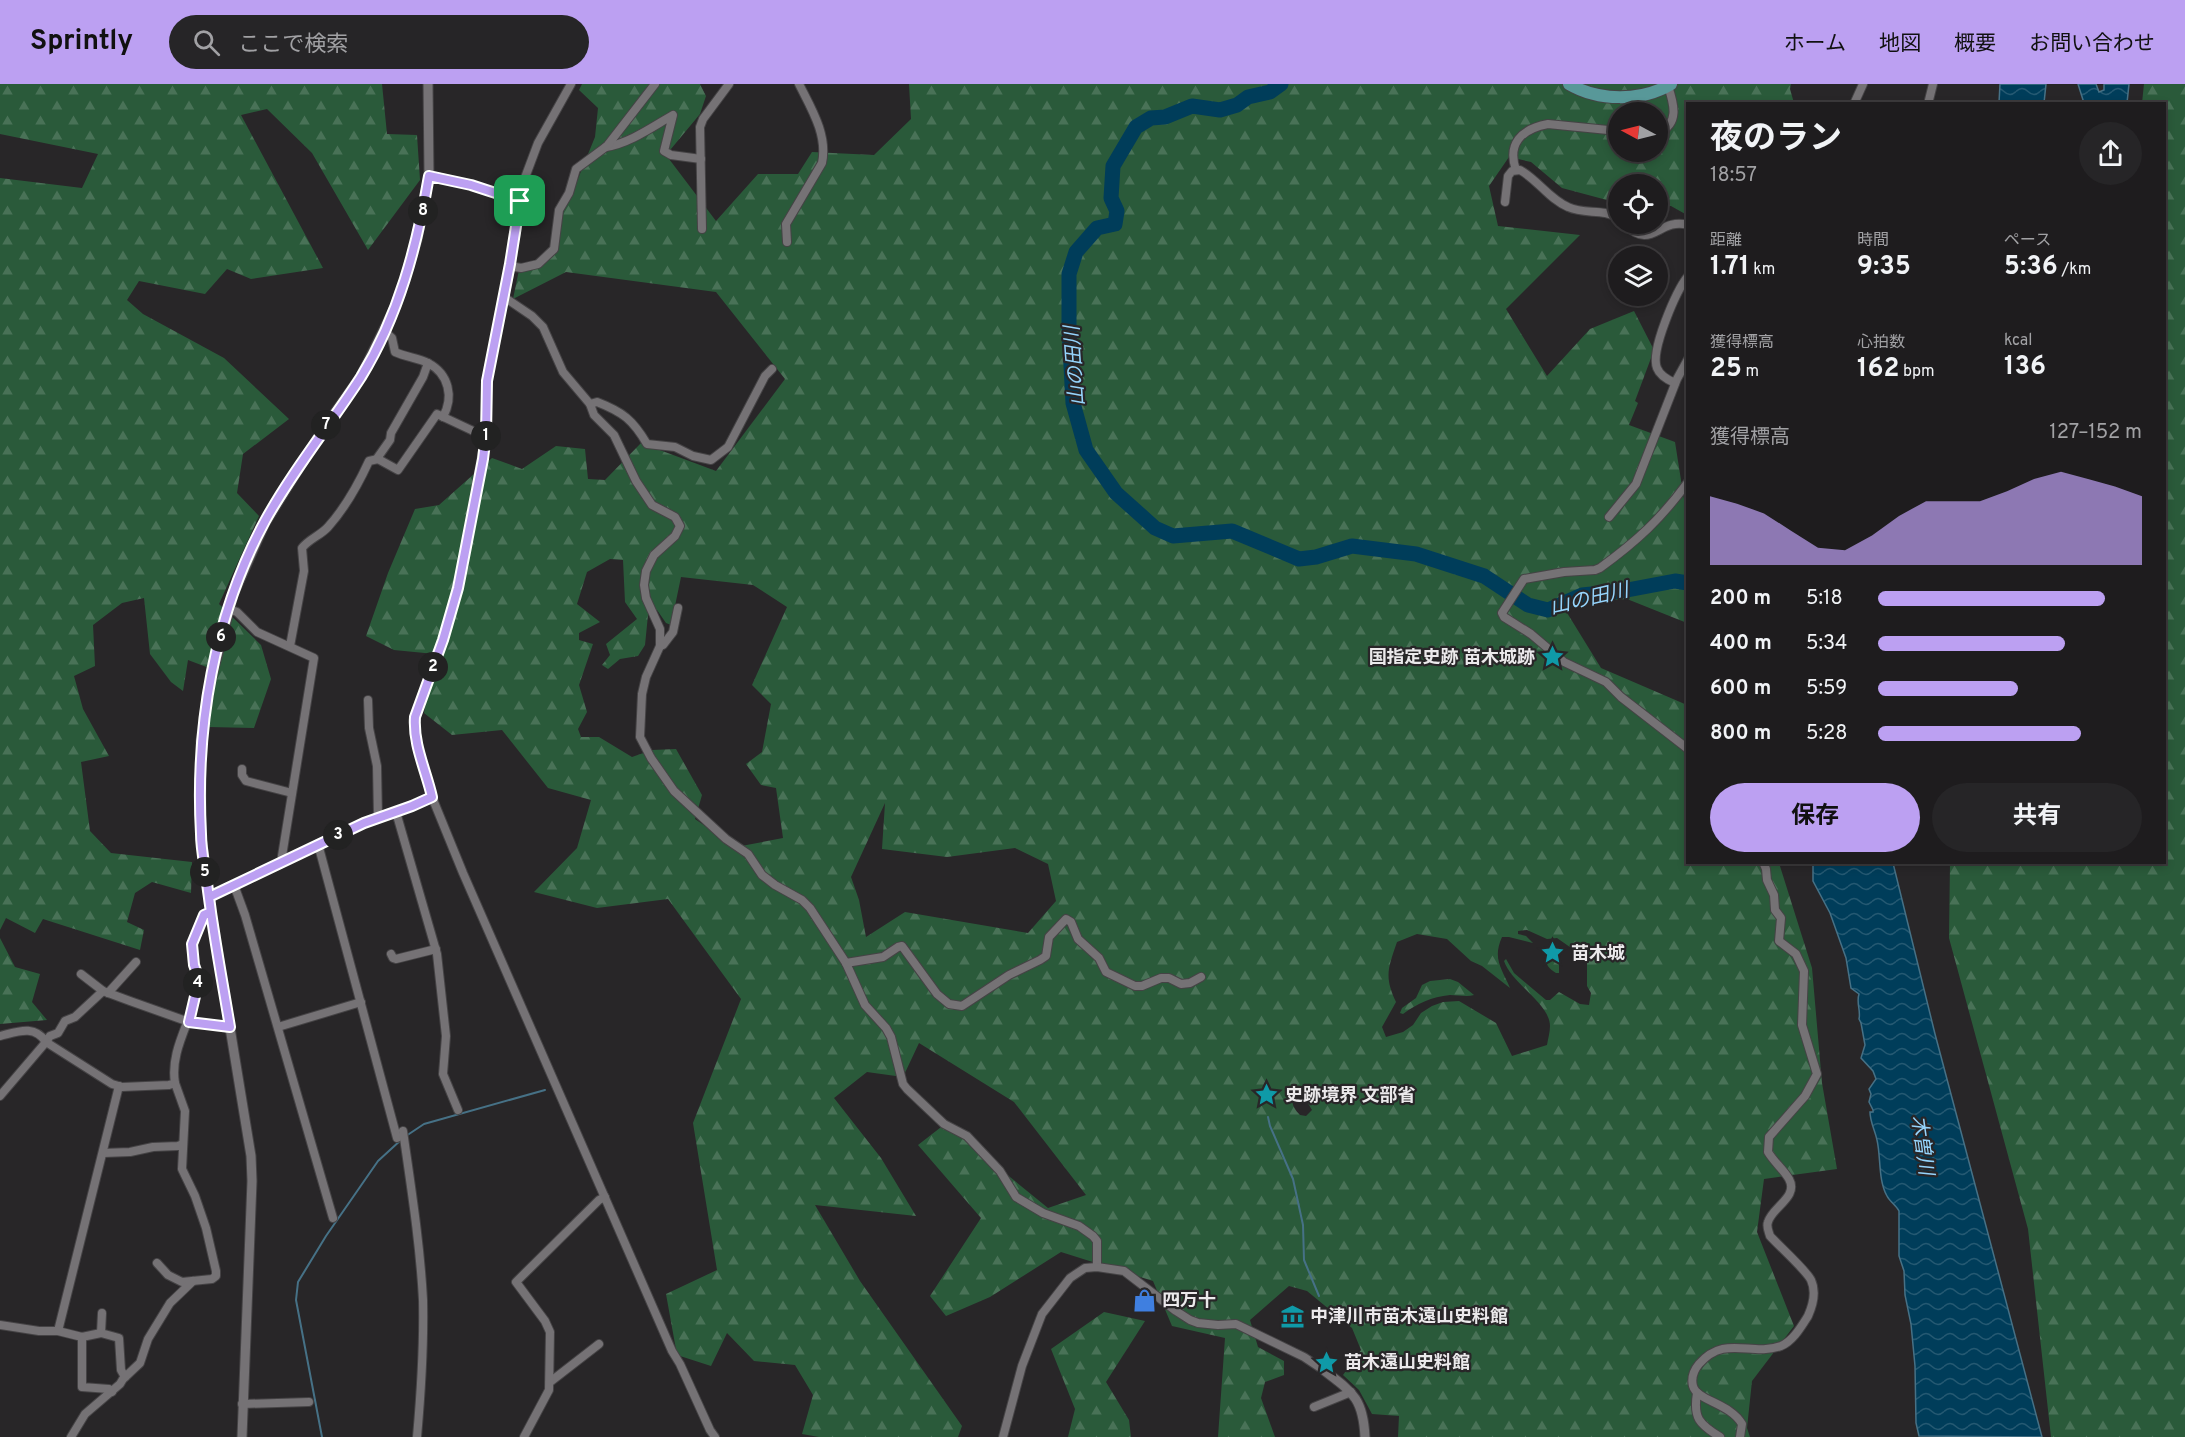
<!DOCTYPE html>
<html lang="ja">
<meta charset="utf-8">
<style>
body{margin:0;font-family:Overpass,"Noto Sans JP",sans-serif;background:#262527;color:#f1f3f6;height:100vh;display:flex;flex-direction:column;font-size:22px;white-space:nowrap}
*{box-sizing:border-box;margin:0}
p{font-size:20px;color:#a1a1a4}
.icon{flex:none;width:33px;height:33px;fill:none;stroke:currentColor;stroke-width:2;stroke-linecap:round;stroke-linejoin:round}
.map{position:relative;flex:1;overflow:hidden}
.side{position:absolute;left:1686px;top:18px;width:480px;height:762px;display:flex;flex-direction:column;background:#1e1c1e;border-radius:0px;box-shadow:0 3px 9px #0003,0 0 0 2px #3c3a3c}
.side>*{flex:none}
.needle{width:39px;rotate:277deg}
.fabs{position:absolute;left:1608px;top:18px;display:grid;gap:12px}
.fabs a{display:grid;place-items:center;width:60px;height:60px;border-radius:50%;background:#1e1c1e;box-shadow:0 3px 9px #0003,0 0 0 2px #3c3a3c;font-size:30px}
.pin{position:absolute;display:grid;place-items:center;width:51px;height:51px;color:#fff;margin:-26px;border-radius:12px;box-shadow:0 3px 9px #0006}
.km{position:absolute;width:30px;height:30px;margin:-15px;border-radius:50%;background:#222;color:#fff;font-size:16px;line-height:30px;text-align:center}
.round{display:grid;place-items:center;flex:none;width:63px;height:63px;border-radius:32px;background:#262527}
.overview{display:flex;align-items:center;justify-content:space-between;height:102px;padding:0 24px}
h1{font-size:33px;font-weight:700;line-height:45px}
.stats{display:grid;grid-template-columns:repeat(3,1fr);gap:9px;height:102px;padding:6px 24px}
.stats div{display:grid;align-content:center}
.stats b{font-size:26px;font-weight:700}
.stats small{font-size:16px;font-weight:400}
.stats p{font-size:16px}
.chart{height:168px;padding:12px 24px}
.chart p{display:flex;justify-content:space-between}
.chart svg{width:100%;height:108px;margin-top:6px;fill:#bca0f2;opacity:.7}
.cta{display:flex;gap:12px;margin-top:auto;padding:12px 24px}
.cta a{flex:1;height:69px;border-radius:36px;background:#bca0f2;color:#111;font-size:24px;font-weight:700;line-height:69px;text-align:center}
.cta a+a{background:#262527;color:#f1f3f6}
ul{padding:0 24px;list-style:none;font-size:20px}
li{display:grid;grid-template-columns:96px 72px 1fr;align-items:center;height:45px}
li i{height:15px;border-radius:8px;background:#bca0f2}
header{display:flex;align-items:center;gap:36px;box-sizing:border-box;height:84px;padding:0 30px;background:#bca0f2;color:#111}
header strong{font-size:28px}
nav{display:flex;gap:33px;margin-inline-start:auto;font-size:21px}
.search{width:420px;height:54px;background:#262527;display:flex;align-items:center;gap:15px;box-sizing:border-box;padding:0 21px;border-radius:33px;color:#a1a1a4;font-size:22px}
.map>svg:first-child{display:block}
.forest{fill:url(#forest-firs);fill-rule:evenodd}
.water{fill:url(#water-waves);stroke:#467186;stroke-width:1.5}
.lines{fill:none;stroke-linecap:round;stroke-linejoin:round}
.stream{stroke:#467186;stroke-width:2}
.river{stroke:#003d5a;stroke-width:15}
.minor-casing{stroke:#454345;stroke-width:10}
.tertiary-casing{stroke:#454345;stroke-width:11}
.primary-casing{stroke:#454345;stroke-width:14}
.minor{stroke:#757275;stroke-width:8}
.tertiary{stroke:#757275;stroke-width:9}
.primary{stroke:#589899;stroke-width:12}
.route-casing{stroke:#fff;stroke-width:12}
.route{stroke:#bca0f2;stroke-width:8}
.labels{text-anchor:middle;stroke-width:4.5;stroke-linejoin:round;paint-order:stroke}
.poi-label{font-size:18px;font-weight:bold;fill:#ebe9eb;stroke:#282628;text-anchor:start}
.water-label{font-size:20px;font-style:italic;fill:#95d4fc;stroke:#282628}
</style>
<header>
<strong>Sprintly</strong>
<div class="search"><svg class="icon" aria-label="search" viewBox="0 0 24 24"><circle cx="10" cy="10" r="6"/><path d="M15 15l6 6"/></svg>ここで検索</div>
<nav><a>ホーム</a><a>地図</a><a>概要</a><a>お問い合わせ</a></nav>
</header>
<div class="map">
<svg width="2185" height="1353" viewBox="0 0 2185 1353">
<defs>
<pattern id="forest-firs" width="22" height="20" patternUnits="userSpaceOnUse" patternTransform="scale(1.5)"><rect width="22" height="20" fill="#2a5a3a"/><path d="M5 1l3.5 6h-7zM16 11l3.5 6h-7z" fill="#497257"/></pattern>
<pattern id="water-waves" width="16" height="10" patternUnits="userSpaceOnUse" patternTransform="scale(1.5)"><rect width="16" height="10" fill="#003d5a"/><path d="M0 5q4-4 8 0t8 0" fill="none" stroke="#255972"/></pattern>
</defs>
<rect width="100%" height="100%" fill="#282628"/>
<g class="forest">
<polygon points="0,0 382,0 387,50 417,51 420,96 368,166 312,69 267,25 241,31 323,184 251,195 227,185 205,210 139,197 127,216 143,230 224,274 289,335 243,370 237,409 259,432 219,520 261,561 271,595 254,644 209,643 217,587 188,576 183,607 171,598 150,570 144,514 122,519 93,541 95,582 74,592 83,625 109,672 81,678 90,747 111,769 192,778 191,809 152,798 135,809 127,838 144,846 140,866 43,835 35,849 6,834 0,846 0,94 82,104 98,70 0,50"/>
<path d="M 582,0 L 700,0 L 706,12 L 700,30 L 666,71 L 716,137 L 758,90 L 798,90 L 812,68 L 874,71 L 911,35 L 909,0 L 1791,0 L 1790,5 L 1794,19 L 1688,20 L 1687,131 L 1671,122 L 1658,122 L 1658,100 L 1618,100 L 1618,119 L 1562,104 L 1531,78 L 1509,73 L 1489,102 L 1498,142 L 1580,151 L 1506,225 L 1547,292 L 1590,245 L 1634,227 L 1654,266 L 1635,317 L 1638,319 L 1629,341 L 1675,358 L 1687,434 L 1687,539 L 1627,515 L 1561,519 L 1601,584 L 1687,621 L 1688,778 L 1779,779 L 1812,884 L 1822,999 L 1837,1085 L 1764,1095 L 1757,1148 L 1794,1242 L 1752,1297 L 1747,1344 L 1750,1353 L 1398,1353 L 1399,1332 L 1372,1330 L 1359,1306 L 1343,1291 L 1361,1266 L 1352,1244 L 1307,1207 L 1289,1202 L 1250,1236 L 1258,1263 L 1284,1277 L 1284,1291 L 1265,1298 L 1261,1314 L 1275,1353 L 1218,1353 L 1225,1254 L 1172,1242 L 1153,1197 L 1061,1168 L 990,1213 L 946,1232 L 930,1212 L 981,1134 L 918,1061 L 945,1040 L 1048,1124 L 1086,1111 L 1014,1018 L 919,959 L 903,993 L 867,988 L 834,1014 L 881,1074 L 916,1132 L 815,1121 L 860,1197 L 962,1342 L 958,1353 L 819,1353 L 802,1350 L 813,1311 L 795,1281 L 754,1277 L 727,1249 L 711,1282 L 677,1271 L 666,1210 L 717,1186 L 693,1039 L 741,915 L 668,815 L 597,824 L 534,808 L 577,764 L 591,716 L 548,704 L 502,646 L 452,651 L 424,629 L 435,570 L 394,566 L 366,552 L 388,489 L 415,425 L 439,421 L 492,374 L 522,385 L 556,362 L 585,365 L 588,395 L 605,396 L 641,359 L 716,387 L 785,295 L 716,208 L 566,188 L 513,215 L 519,186 L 539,183 L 552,172 L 560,155 L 560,133 L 564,122 L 573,107 L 595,53 L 598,24 L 579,6 ZM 1618,28 L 1658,28 L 1658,68 L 1618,68 ZM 610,475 L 623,476 L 625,518 L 637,535 L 606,560 L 610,571 L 602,581 L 608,585 L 620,575 L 638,572 L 645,561 L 648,531 L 657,526 L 666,539 L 671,541 L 681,493 L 753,501 L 787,523 L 752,601 L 771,620 L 762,668 L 746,680 L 761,701 L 776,704 L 783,754 L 736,763 L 695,735 L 702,711 L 676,665 L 652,666 L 632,673 L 599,653 L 581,653 L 578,645 L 587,628 L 579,601 L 593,560 L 579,556 L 579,549 L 600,538 L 577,520 L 587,488 ZM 885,719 L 882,765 L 947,773 L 1015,764 L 1048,780 L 1056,817 L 1028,849 L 905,828 L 866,853 L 859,816 L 851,793 ZM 1527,846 L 1547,855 L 1557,854 L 1587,875 L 1587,902 L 1591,909 L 1589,921 L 1580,920 L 1559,908 L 1550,916 L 1546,916 L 1514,889 L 1506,875 L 1504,877 C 1512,900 1550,920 1550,942 C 1550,948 1548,955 1547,961 L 1512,972 L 1496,939 L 1459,917 L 1443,918 L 1432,922 L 1421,929 L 1413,941 L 1403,948 L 1386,953 L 1382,943 L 1396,918 C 1384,893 1388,884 1397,858 L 1417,850 L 1447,855 L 1471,877 L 1482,882 L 1510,904 C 1502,885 1492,875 1502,853 L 1509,853 L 1533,859 L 1526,852 L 1518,850 L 1518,847 ZM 1300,1006 L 1312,1026 L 1306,1032 L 1300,1031 C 1293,1024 1291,1019 1293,1009 Z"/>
<polygon points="2144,0 2185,0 2185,1353 2051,1353 2028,1145 1949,854 1950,779 2164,778 2164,20 2142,19"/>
<polygon points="0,854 15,883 40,890 32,918 47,936 0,940"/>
<path d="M 1548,873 L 1559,878 L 1559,889 L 1556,889 C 1550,885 1544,881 1548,873 Z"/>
<path d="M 1450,895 L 1458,898 L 1474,911 C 1467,913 1458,911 1450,911 C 1431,913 1418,919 1403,930 L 1400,929 L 1402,924 L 1416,914 L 1422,901 L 1430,897 Z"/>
<polygon points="1104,1228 1145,1237 1106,1298 1129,1336 1131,1353 1068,1353 1075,1325 1051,1265"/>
</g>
<g class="water">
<polygon points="2000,0 2046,0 2044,19 1999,19"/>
<polygon points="2078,0 2096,0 2099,8 2104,6 2104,0 2129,0 2127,19 2084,19"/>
<path d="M 1813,779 L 1893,779 L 1935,950 L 2042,1353 L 1919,1352 L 1916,1339 L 1915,1282 L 1911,1240 L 1905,1211 L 1904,1187 L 1899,1172 L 1899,1127 C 1896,1121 1890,1118 1887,1112 C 1878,1096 1881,1073 1877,1056 C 1875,1046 1870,1038 1870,1028 L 1873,1028 L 1873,1026 L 1869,1018 L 1871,1010 L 1869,1005 L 1876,995 L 1873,987 L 1861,974 L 1865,961 L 1861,939 L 1859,935 C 1861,926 1856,919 1859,910 L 1851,904 L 1846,874 L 1830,829 L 1813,797 Z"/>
</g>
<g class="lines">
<g class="stream">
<polyline points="1268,1033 1270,1042 1293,1095 1303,1141 1304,1176 1319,1212"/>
<polyline points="406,1052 424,1040 545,1006"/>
<polyline points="322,1353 296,1216 298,1198 326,1152 378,1077 402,1055"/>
</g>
<polyline class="river" points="1281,0 1270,8 1248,13 1237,21 1220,26 1192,22 1165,33 1151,34 1136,43 1113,82 1111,114 1117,127 1115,140 1097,144 1076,168 1069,190 1069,244 1073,319 1086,366 1116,409 1155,444 1173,452 1232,447 1299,475 1316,473 1352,462 1416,470 1484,492 1528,521 1548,526 1582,511 1622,507 1675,497 1688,499"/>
<defs>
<g id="minor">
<polyline points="571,0 538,59 523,99 511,180 487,297 486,350 458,504 443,556 415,633 414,645 419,669 432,713 463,789 672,1267 680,1280 710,1346 715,1353"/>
<polyline points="1854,20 1863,0"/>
<polyline points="1928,20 1933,0"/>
<path d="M 1658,49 C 1680,40 1674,20 1668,2"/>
<path d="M 606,63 C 630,59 652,43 673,31 L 664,67 L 671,71 L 701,75"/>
<path d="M 1516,86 C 1507,60 1521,45 1548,40 L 1618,47"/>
<polyline points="429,91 471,101 520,117"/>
<path d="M 1505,118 L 1508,92 L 1512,87 L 1520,86 C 1538,96 1549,115 1568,123 C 1585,131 1603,124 1618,134"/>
<path d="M 1624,140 C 1653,168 1658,133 1688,141"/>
<polyline points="702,145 700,43 703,35 729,0"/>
<path d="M 787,158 L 786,140 L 822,79 C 828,51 811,24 799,0"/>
<polyline points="510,182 521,184 538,180 554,165 559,126 569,109 576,85 607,62 655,0"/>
<polyline points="504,213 532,232 543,243 563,288 590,320 594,331 614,351 636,397 652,421 675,433 680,442 675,452 654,471 646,487 644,501 646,514 660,545 660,562 646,593 642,610 640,653 651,674 674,707 726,755 748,770 762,791 775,801 802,816 810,824 846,879 865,921 886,944 891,953 903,1000 907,1005 944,1040 967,1052 1000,1087 1016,1113 1043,1129 1079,1142 1093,1152 1097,1157 1097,1183"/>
<path d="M 384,247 L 392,254 L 395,268 C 406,273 418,274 428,279 C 449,290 454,313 443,333"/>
<path d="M 1675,299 C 1668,296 1660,292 1657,284 C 1650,267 1676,207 1688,192"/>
<path d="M 590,320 L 597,318 C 623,328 633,336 647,360 L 675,363 L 693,372 L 711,376 L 728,363 L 765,292 L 772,285"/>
<polyline points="378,375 378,373 390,356 391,349 423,293 428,279"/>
<path d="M 1688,398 C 1661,435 1637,457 1600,484 L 1595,486 L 1564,488 L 1524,495 L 1502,529 L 1504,533 L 1531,550 L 1564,578 L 1606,598 L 1621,613 L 1688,665"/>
<polyline points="1609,433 1636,400 1677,295 1688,275"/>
<polyline points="229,525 237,528 257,548 314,574 282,772 283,777"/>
<path d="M 290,562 L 304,487 L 302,464 C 309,455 321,451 328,443 C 346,423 358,401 369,377 L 378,375 L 398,386 L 437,330 L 486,353"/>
<polyline points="660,562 663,561 673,548 678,524"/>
<polyline points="368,616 369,644 377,682 378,734"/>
<polyline points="242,685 242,691 246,697 292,709"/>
<polyline points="396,728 437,870 446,952 443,990 458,1026"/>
<polyline points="318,760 397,1054"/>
<polyline points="234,801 245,831 333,1134"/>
<polyline points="209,813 364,739 412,722 432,713"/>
<polyline points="391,870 393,874 396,875 436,865"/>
<polyline points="846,879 883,873 898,863 902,862 937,910 949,920 962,922 1009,891 1040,876 1046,872 1049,853 1066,835 1071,838 1078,855 1099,874 1106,888 1135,902 1142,902 1161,894 1169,894 1181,900 1190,899 1201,893"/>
<polyline points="81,890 103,907 130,917 189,938 230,943"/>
<polyline points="108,909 136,878"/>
<polyline points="278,943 361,918"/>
<path d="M 0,952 C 17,948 34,940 46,958 L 50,952 L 58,949 L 65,937 L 75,933 L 103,907"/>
<path d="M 0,1012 L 46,958 L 112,1000 L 122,1003 L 169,1001 L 175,999 C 169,963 196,932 199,896 C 199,890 195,885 193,879 C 190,860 196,847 205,831 L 211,828"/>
<path d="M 403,1047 C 411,1103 420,1159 423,1216 C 424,1261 421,1308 417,1353"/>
<polyline points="103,1069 130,1068 153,1063 178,1062 183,1060"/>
<polyline points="157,1179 168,1191 182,1198 212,1195 216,1192 216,1187 206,1144 195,1112 182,1085 185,1027 175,999"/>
<polyline points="102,1229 101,1249 119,1254 121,1286 125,1293"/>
<polyline points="0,1241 39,1247 58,1247 119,1002"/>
<polyline points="58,1247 82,1253 101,1249"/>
<polyline points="82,1253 82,1303 109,1305 112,1308"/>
<polyline points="550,1298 599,1260"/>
<path d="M 1697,1309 C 1693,1334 1699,1340 1720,1353"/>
<polyline points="242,1320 309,1318"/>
<polyline points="1314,1323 1351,1308"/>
<polyline points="71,1353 85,1330 120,1300 123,1295 140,1279 148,1255 170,1219 193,1197"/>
<polyline points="524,1353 549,1306 550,1248 545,1237 516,1198 599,1116 605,1113"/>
<polyline points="1003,1353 1022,1282 1042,1230 1070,1194 1085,1184 1097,1183 1124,1187 1176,1227 1190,1236 1198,1239 1218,1241 1236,1240 1304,1273 1322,1285"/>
<path d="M 1740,1353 L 1742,1340 C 1730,1319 1697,1317 1693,1302 C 1691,1294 1694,1286 1699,1280 C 1725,1250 1751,1273 1781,1262 C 1793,1257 1801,1243 1808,1232 C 1813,1221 1816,1207 1811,1196 C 1806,1186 1779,1162 1770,1152 C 1769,1148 1766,1143 1768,1138 C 1772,1123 1799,1113 1789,1095 C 1783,1085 1774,1078 1768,1068 L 1769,1053 L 1805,1012 L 1817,990 L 1802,941 L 1804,887 L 1796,870 L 1779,857 L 1781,834 L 1775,826 L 1774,811 L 1767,796 L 1766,785 L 1763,778"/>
</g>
<g id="tertiary">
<path d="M 1322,1285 C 1352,1308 1363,1313 1365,1353"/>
<polyline points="242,1353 252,1097 251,1072 211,828 201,752 201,657 208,607 233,511 265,439 322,347 361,292 398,217 417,156 429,91 428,0"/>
</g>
<path id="primary" d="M 1569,0 C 1598,17 1641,18 1671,0"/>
</defs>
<use href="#minor" class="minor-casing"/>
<use href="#tertiary" class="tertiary-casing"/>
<use href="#primary" class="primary-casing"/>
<use href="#minor" class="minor"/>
<use href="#tertiary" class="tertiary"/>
<use href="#primary" class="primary"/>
</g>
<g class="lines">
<defs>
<path id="route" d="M 520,117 L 510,180 L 487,297 L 486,350 L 483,375 L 458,504 L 443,556 L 415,633 C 413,661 426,686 432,713 L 412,722 L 364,739 L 209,813 L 211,828 L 204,831 L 192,860 L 194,881 L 199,895 L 189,938 L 230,943 C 222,895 213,848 207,799 C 205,783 201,766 201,750 C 195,644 214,531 265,437 C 293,386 330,341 361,293 C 399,231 417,162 429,92 L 471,101 L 520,117"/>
</defs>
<use href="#route" class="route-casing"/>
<use href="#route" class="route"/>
</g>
<defs>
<symbol id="sight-bare" viewBox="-9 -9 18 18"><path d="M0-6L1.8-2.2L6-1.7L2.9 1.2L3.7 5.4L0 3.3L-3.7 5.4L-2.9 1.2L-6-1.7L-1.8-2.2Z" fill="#0f9aa8" stroke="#282628" stroke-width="2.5" paint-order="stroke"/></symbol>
<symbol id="shop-bare" viewBox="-9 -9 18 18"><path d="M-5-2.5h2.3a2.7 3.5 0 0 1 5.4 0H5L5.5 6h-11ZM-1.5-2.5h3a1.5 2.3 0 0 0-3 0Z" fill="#3f7fe0" stroke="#282628" stroke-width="2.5" paint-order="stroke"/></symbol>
<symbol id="museum-bare" viewBox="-9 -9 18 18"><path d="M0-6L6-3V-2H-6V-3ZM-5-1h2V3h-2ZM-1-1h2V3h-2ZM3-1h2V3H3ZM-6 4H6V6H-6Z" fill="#0f9aa8" stroke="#282628" stroke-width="2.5" paint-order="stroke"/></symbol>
</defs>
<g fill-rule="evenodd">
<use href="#sight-bare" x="1536" y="556" width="33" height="33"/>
<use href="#sight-bare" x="1536" y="852" width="33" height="33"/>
<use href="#sight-bare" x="1250" y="994" width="33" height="33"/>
<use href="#shop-bare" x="1128" y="1200" width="33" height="33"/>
<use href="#museum-bare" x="1276" y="1216" width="33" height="33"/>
<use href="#sight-bare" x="1310" y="1262" width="33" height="33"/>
</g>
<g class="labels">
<g class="poi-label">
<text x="1535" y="579" text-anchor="end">国指定史跡 苗木城跡</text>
<text x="1571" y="875">苗木城</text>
<text x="1285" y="1017">史跡境界 文部省</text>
<text x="1162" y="1222">四万十</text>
<text x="1310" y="1238">中津川市苗木遠山史料館</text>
<text x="1344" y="1284">苗木遠山史料館</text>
</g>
<g class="water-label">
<text transform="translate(1074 282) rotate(-94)" y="7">山の田川</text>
<text transform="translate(1589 514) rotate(-13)" y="7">山の田川</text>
<text transform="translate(1923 1061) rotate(82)" y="7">木曽川</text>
</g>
</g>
</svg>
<div class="fabs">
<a><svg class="needle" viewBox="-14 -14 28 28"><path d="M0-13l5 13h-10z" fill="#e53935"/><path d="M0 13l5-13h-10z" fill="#a1a1a4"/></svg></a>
<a><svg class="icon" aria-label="locate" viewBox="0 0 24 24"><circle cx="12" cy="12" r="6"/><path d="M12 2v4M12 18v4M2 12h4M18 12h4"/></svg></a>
<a><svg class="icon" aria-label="layers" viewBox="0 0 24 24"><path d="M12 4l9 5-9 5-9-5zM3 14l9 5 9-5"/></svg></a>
</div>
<div class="pin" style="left:520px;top:117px;background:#1e9e55"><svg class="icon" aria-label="arrive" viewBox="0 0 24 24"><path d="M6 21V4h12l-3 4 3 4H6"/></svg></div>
<b class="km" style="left:486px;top:352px">1</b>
<b class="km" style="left:433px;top:583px">2</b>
<b class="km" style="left:338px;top:751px">3</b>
<b class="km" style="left:198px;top:899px">4</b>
<b class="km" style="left:205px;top:788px">5</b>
<b class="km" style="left:221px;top:553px">6</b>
<b class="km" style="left:326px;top:341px">7</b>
<b class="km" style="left:423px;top:127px">8</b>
<section class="side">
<div class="overview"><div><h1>夜のラン</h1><p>18:57</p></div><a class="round"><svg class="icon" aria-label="share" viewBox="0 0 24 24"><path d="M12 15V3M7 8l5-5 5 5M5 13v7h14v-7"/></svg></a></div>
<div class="stats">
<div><p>距離</p><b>1.71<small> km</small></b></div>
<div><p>時間</p><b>9:35</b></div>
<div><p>ペース</p><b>5:36<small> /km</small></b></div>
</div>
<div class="stats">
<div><p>獲得標高</p><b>25<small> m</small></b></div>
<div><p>心拍数</p><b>162<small> bpm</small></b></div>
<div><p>kcal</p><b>136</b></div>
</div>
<div class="chart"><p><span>獲得標高</span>127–152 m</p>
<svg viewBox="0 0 160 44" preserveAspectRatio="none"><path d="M0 44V16L10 19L20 23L30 30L40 37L50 38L60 32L70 24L80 18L90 18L100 18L110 14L120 9L130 6L140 9L150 12L160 16V44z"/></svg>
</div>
<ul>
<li><b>200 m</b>5:18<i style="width:86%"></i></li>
<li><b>400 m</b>5:34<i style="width:71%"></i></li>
<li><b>600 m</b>5:59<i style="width:53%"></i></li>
<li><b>800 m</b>5:28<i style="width:77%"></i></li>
</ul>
<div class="cta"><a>保存</a><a>共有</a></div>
</section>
</div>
